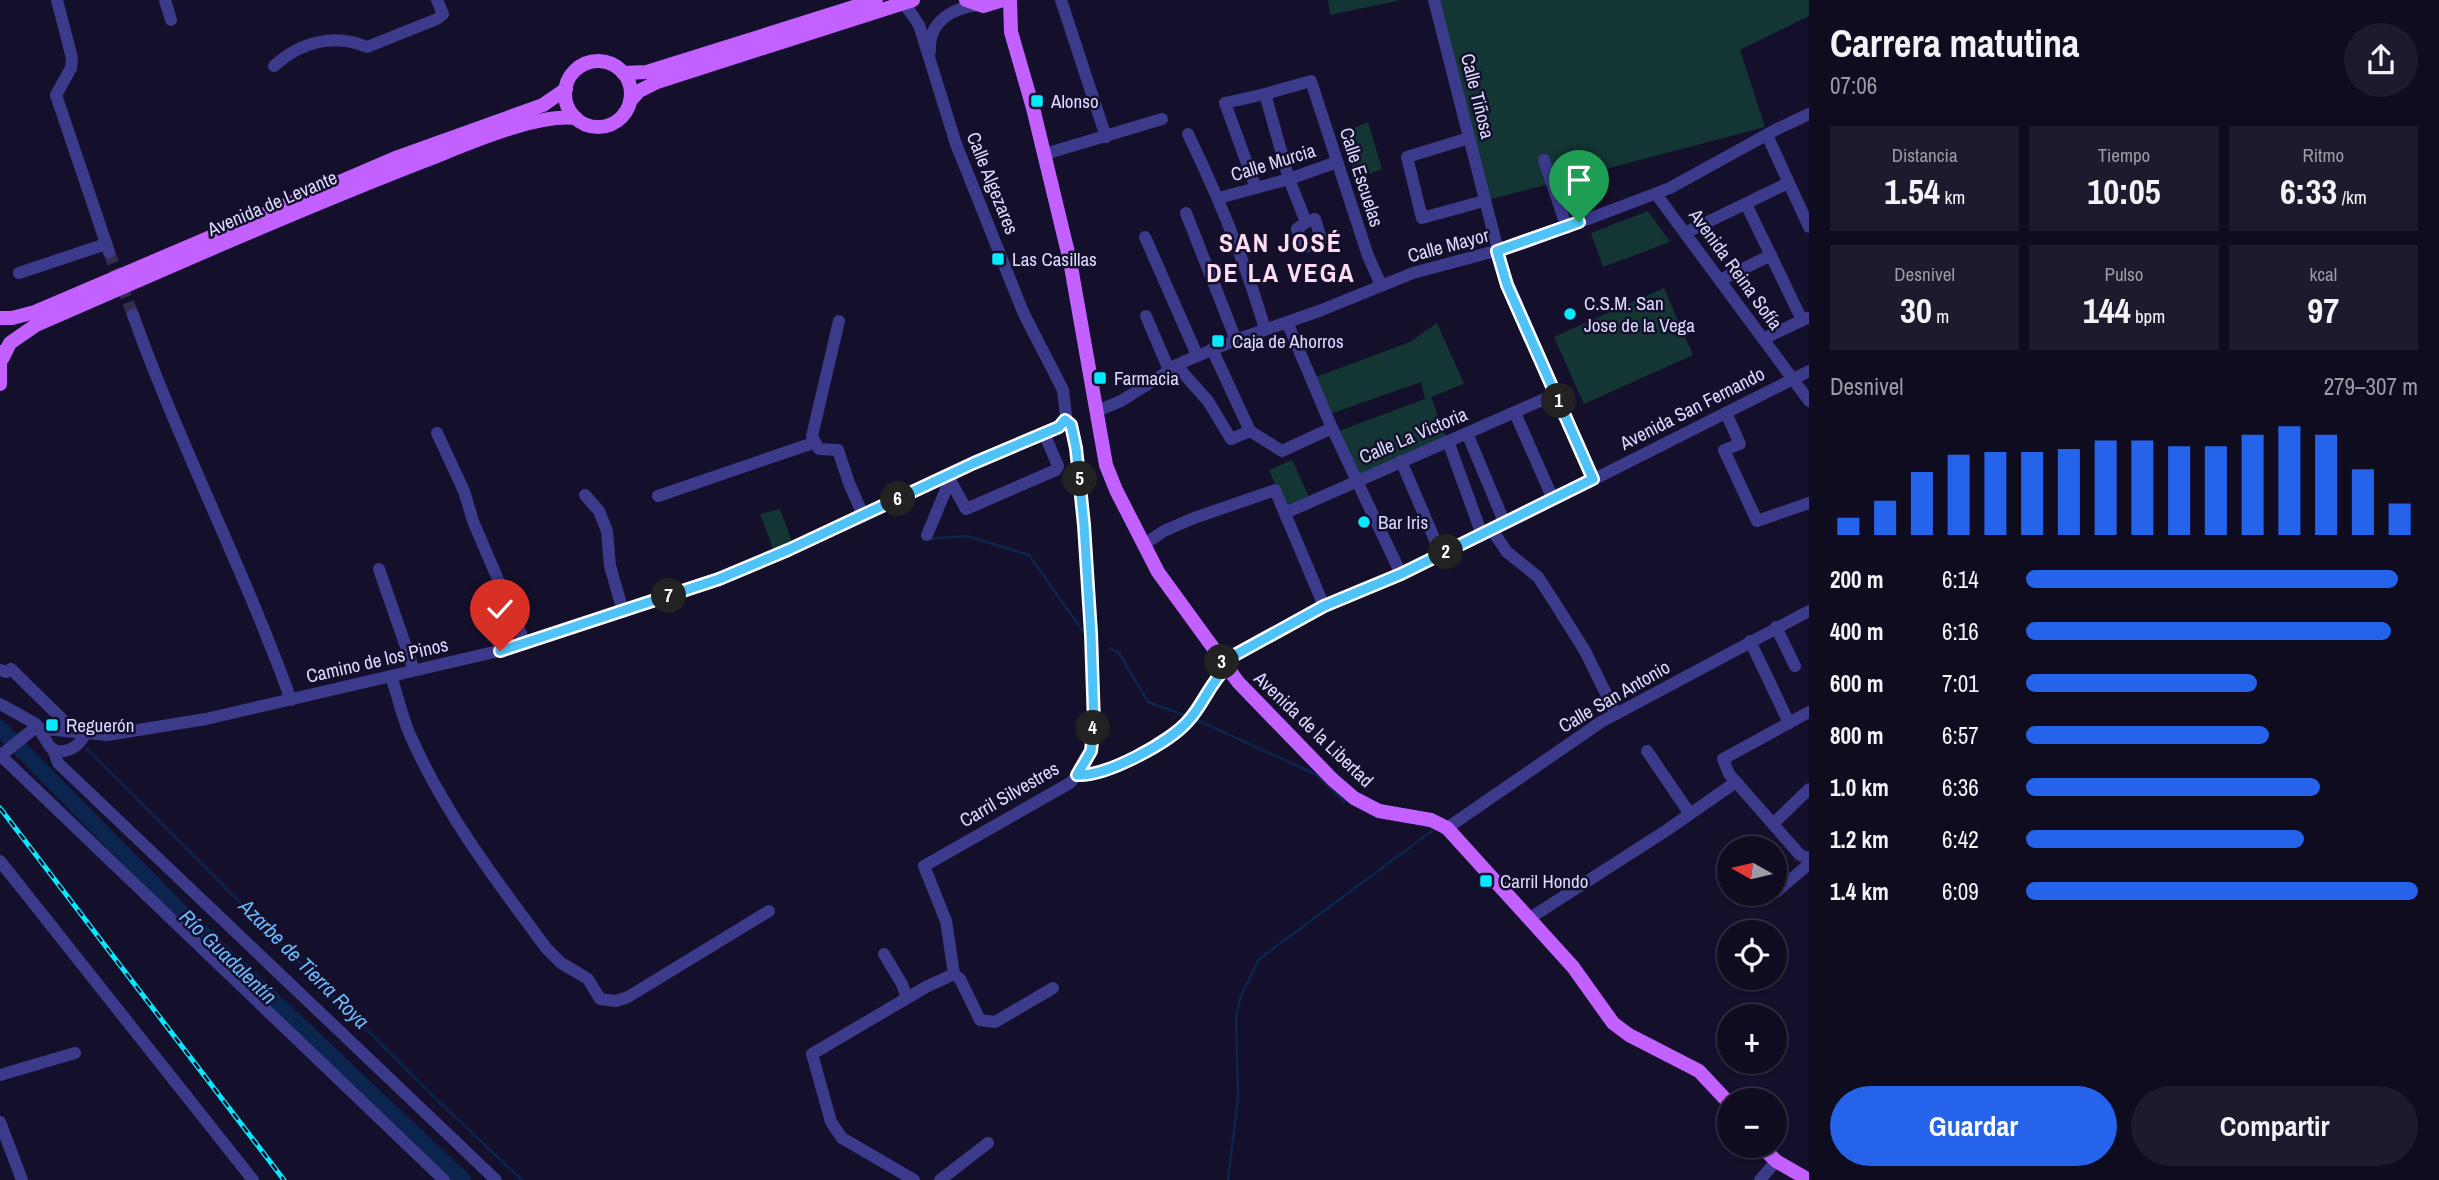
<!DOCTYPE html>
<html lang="es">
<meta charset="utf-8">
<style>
body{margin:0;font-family:"Archivo Narrow",sans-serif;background:#1d1a2d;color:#f1f3f6;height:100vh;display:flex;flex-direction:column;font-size:26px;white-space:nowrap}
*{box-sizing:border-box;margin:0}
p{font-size:23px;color:#9b9ba5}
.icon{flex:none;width:38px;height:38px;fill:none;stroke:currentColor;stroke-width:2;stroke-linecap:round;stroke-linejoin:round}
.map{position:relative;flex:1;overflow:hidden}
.drawer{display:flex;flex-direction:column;background:#0f0c20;width:630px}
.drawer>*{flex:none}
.needle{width:46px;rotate:278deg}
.controls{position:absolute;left:1717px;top:836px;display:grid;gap:14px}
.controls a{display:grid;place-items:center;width:70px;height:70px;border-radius:50%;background:#0f0c20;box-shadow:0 2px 5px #0004,0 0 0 2px #2f2c3e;font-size:35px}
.pin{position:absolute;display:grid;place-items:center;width:60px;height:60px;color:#fff;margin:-72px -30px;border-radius:50% 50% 50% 0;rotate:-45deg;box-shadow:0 0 7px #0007}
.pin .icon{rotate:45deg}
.km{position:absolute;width:35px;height:35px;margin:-18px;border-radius:50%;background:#222;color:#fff;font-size:19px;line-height:35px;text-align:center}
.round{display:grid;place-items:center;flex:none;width:74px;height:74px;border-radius:37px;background:#1d1a2d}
.summary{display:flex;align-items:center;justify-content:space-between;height:119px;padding:0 21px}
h1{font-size:38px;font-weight:700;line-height:52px}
.figures{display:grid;grid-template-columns:repeat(3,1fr);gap:10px;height:119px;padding:7px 21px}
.figures div{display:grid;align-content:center;border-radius:0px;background:#1d1a2d;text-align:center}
.figures b{font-size:35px;font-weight:700}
.figures small{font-size:19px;font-weight:400}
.figures p{font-size:19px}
.chart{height:196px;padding:14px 21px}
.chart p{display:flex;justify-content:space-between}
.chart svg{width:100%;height:126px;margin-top:7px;stroke:#2563eb;stroke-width:6}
.action{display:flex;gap:14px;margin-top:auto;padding:14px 21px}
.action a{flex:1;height:80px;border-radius:42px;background:#2563eb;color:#fff;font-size:28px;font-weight:700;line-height:80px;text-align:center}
.action a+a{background:#1d1a2d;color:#f1f3f6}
ul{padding:0 21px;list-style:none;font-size:23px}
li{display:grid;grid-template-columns:112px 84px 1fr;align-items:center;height:52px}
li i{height:18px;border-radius:9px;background:#2563eb}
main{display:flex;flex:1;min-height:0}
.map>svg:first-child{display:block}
.green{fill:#133533}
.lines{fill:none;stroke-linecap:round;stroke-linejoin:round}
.stream{stroke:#0b254f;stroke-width:2.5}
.river{stroke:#0b254f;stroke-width:16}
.minor-tunnel{stroke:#322e4b;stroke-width:12;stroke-dasharray:12 6;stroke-linecap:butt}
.minor{stroke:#3c3a8b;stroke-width:12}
.major{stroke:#c261ff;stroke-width:14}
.rail-casing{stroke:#06e9ff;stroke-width:5}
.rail{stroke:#14102b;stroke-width:2.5;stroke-dasharray:8;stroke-linecap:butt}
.route-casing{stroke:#fff;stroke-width:14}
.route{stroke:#4fc3f7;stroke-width:9}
.poi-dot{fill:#06e9ff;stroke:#14102b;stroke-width:2.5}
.labels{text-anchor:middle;stroke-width:5;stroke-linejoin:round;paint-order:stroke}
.street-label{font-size:19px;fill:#dddaff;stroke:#14102b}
.poi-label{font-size:19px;fill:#dddaff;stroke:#14102b;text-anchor:start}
.water-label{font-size:21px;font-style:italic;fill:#68bbff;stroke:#14102b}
.district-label{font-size:26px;font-weight:bold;letter-spacing:2px;fill:#ffdcf3;stroke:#14102b}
</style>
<main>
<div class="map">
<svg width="1809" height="1180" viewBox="0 0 1809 1180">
<rect width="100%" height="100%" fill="#14102b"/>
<g class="green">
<polygon points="1328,0 1401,0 1330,15"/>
<polygon points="1433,0 1809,0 1809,16 1740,50 1765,127 1484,201"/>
<polygon points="1368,122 1382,169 1357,179 1341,133"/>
<polygon points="1648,211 1670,242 1603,267 1591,233"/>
<polygon points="1664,288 1693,355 1584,404 1554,337"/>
<polygon points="1437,323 1464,384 1431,397 1447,440 1357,478 1336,432 1425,399 1421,382 1330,414 1313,378 1410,342"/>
<polygon points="1292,460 1310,499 1286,511 1269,470"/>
<polygon points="780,509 792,542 774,551 760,514"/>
</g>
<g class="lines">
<g class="stream">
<polyline points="923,539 967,536 1029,555 1087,637"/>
<polyline points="1110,648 1119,653 1148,702 1184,715"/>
<polyline points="1197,720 1317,775 1345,802"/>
<polyline points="86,748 437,1100 522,1180"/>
<polyline points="1228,1180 1238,1097 1236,1018 1240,998 1259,959 1432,831"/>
</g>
<polyline class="river" points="0,728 198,929 463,1180"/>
<polyline class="minor-tunnel" points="109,252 133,315"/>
<g class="minor">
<polyline points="57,0 72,58 71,68 56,95 109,252"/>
<polyline points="165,0 171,20"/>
<polyline points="1061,0 1106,137"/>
<polyline points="1434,0 1504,274 1593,479"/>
<path d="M 930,51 C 928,22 952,8 978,5"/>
<path d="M 274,66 C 300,42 334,33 367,47 L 437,19 L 443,14 L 437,0"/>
<polyline points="1265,94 1289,179 1306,222"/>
<path d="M 1188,134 C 1219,198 1245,261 1265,329"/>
<polyline points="1767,135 1809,227"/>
<polyline points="1469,138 1407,157 1422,218 1484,201"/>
<polyline points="1045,154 1162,119"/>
<polyline points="1544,160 1567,228"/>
<polyline points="1256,188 1225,103 1265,94 1311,81 1368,256 1381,285"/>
<polyline points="1656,194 1809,401"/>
<polyline points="1219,198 1289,179 1337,162"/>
<polyline points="1746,204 1802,320"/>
<polyline points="1186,213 1236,340"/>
<polygon points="1315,219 1322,242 1304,247 1297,229 1306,222"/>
<polyline points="1685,233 1788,183"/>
<polyline points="1145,237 1197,355"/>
<polyline points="19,273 106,244"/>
<polyline points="1720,280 1771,255"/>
<path d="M 133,315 C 180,446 244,569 291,700"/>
<polyline points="1146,316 1169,370"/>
<polyline points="839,321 812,436 819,449 838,450 849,483 863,515"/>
<polyline points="1287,322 1332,428 1401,574"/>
<polyline points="1763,339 1807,318"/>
<polyline points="1212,349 1250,431 1282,451 1332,428"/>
<polyline points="1176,365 1208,401 1231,439 1250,431"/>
<polyline points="1097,411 1121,401 1183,362 1236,340 1319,311 1413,273 1525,243 1670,188 1777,129 1809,114"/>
<polyline points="1515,413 1553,499"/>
<polyline points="1726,413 1740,444 1724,450 1757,521 1809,503"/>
<polyline points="437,433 464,491 473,521 525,643"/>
<polyline points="1467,433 1505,524"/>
<polyline points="1448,441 1482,535"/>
<polyline points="1401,461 1441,554"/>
<polyline points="950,480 966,509 1056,470 1058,466 1044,433"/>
<polyline points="585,495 599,511 607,531 610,566 623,611"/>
<polyline points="658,496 813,443"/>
<polyline points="1285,513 1556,394"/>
<polyline points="1492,530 1507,552 1538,577 1553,600 1585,651 1616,714"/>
<polyline points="927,535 950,480 948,475"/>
<polyline points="1143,545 1164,531 1194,518 1275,490 1324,606"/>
<polyline points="379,569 414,670"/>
<polyline points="1776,627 1795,666"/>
<polyline points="1750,641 1789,723"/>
<polyline points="1222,662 1324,606 1401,574 1505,524 1809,371"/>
<polyline points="0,670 6,672 11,669 64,721 67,731"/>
<path d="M 391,676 C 398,696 402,718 411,737 C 445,814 497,882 547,949 L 561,963 L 588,979 L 600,999 L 616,1001 L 628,997 L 769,911"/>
<path d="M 0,704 L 36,724 L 50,747 L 56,751 C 69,753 79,746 85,734"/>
<polyline points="1809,712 1723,759 1729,774 1800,855 1809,858"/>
<polyline points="53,749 58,763 496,1180"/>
<polyline points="1647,751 1690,814"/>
<polyline points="0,756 35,728 107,735 206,719 511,648 719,579 788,550 973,462 1059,427 1066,416 1063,390 1023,312 956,144 919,25 909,10 899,0"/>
<polyline points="1,756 444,1180"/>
<path d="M 1078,775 C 1105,778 1170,742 1188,721 C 1203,705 1209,682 1226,668"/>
<polyline points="1773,824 1809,789"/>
<polyline points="1447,828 1601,722 1809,611"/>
<polyline points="0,861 253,1180"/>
<polyline points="1776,892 1809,864"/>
<polyline points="1530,918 1667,830 1736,782"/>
<polyline points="884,954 902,984 907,998"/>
<polyline points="954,974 946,921 924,866 1070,783 1083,769 1091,751 1094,723 1092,634 1084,525 1076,448 1071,425 1065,420"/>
<polyline points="954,974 960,979 980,1020 995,1022 1053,988"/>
<polyline points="0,1075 75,1053"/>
<polyline points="0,1122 22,1180"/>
<polyline points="914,1180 842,1138 831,1122 812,1054 926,987 954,974"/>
<polyline points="940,1180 988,1143"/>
<polyline points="1760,1180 1776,1161"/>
</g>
<g class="major">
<polyline points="966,0 983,6 1003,0"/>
<polyline points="1010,0 1011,32 1033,108 1070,261 1106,465 1116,490 1158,572 1238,682 1332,779 1354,798 1379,811 1431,820 1447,828 1573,967 1613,1023 1629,1035 1699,1071 1729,1103"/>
<circle cx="598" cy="94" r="33"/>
<polyline points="623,73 647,72 876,0"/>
<polyline points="630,101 639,91 657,82 913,0"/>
<polyline points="0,318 12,318 35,312 398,157 543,105 566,89"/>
<polyline points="0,352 0,384"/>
<path d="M 2,359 L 10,343 L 36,325 C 165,269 293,212 424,161 C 463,146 535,113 576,118"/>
<polyline points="1761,1146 1776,1161 1809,1180"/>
</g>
<defs>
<polyline id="rail" points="0,808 284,1180"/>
</defs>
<use href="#rail" class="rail-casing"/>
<use href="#rail" class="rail"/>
</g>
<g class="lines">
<defs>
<path id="route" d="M 500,651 L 719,579 L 788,550 L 974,463 L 1059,427 L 1065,420 L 1071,425 L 1076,448 L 1084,525 L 1091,634 L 1094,723 L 1091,751 L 1077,775 C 1106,777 1170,742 1188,721 C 1203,705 1210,683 1226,668 L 1222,662 L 1324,606 L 1401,574 L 1593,479 L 1507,285 L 1497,251 L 1579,222"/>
</defs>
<use href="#route" class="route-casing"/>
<use href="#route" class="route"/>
</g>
<g class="poi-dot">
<rect x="1030" y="94" width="14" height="14" rx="3.5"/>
<rect x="991" y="252" width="14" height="14" rx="3.5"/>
<circle cx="1570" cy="314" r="7"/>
<rect x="1211" y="334" width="14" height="14" rx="3.5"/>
<rect x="1093" y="371" width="14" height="14" rx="3.5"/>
<circle cx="1364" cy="522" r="7"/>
<rect x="45" y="718" width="14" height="14" rx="3.5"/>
<rect x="1479" y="874" width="14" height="14" rx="3.5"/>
</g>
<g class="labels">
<g class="street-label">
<text transform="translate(1478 96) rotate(76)" y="7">Calle Tiñosa</text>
<text transform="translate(1273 162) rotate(-17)" y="7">Calle Murcia</text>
<text transform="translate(1362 177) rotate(72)" y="7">Calle Escuelas</text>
<text transform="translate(993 183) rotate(68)" y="7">Calle Algezares</text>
<text transform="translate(272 203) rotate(-23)" y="7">Avenida de Levante</text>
<text transform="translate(1448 245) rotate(-15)" y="7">Calle Mayor</text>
<text transform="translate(1736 269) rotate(54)" y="7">Avenida Reina Sofía</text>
<text transform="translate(1692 408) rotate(-27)" y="7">Avenida San Fernando</text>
<text transform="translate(1413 435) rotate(-23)" y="7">Calle La Victoria</text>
<text transform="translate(377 660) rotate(-13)" y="7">Camino de los Pinos</text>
<text transform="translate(1614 696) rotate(-30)" y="7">Calle San Antonio</text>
<text transform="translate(1314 729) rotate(44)" y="7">Avenida de la Libertad</text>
<text transform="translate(1009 794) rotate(-30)" y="7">Carril Silvestres</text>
</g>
<g class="poi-label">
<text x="1051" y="108">Alonso</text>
<text x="1012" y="266">Las Casillas</text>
<text x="1584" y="310">C.S.M. San<tspan x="1584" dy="22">Jose de la Vega</tspan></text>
<text x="1232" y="348">Caja de Ahorros</text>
<text x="1114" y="385">Farmacia</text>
<text x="1378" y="529">Bar Iris</text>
<text x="66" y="732">Reguerón</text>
<text x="1500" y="888">Carril Hondo</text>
</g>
<g class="water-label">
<text transform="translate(228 957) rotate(44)" y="7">Río Guadalentín</text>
<text transform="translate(304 964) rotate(45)" y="7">Azarbe de Tierra Roya</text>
</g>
<g class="district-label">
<text x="1281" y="252">SAN JOSÉ<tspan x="1281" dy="30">DE LA VEGA</tspan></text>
</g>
</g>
</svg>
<div class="controls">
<a><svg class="needle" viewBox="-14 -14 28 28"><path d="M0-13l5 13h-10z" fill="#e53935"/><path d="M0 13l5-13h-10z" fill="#9b9ba5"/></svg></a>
<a><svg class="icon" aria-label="locate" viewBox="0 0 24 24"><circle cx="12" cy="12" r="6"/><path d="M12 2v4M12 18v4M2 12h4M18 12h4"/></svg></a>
<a>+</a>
<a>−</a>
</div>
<div class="pin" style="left:1579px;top:222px;background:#1e9e55"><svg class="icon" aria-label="arrive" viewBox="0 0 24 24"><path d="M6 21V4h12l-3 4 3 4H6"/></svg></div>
<div class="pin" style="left:500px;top:651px;background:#d93025"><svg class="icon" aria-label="check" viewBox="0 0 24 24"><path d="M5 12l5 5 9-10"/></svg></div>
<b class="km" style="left:1559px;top:401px">1</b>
<b class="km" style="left:1446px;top:552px">2</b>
<b class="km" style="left:1222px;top:662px">3</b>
<b class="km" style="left:1093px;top:728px">4</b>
<b class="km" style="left:1080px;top:479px">5</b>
<b class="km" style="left:898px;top:499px">6</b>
<b class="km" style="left:669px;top:596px">7</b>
</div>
<section class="drawer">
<div class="summary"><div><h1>Carrera matutina</h1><p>07:06</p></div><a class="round"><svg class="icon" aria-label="share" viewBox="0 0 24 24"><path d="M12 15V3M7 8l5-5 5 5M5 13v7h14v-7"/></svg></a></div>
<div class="figures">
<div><p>Distancia</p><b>1.54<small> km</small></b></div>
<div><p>Tiempo</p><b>10:05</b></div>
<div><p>Ritmo</p><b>6:33<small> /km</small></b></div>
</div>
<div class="figures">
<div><p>Desnivel</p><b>30<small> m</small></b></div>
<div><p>Pulso</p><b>144<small> bpm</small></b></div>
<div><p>kcal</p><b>97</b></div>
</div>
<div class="chart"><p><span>Desnivel</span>279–307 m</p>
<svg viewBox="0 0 160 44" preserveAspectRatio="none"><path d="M5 44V38M15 44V32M25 44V22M35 44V16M45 44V15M55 44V15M65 44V14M75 44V11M85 44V11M95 44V13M105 44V13M115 44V9M125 44V6M135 44V9M145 44V21M155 44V33"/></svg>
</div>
<ul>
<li><b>200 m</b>6:14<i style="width:95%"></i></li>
<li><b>400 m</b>6:16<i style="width:93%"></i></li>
<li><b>600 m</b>7:01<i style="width:59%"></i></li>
<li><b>800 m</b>6:57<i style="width:62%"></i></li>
<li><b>1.0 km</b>6:36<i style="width:75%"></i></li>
<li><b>1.2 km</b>6:42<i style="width:71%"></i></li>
<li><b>1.4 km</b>6:09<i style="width:100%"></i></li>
</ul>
<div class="action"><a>Guardar</a><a>Compartir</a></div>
</section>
</main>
